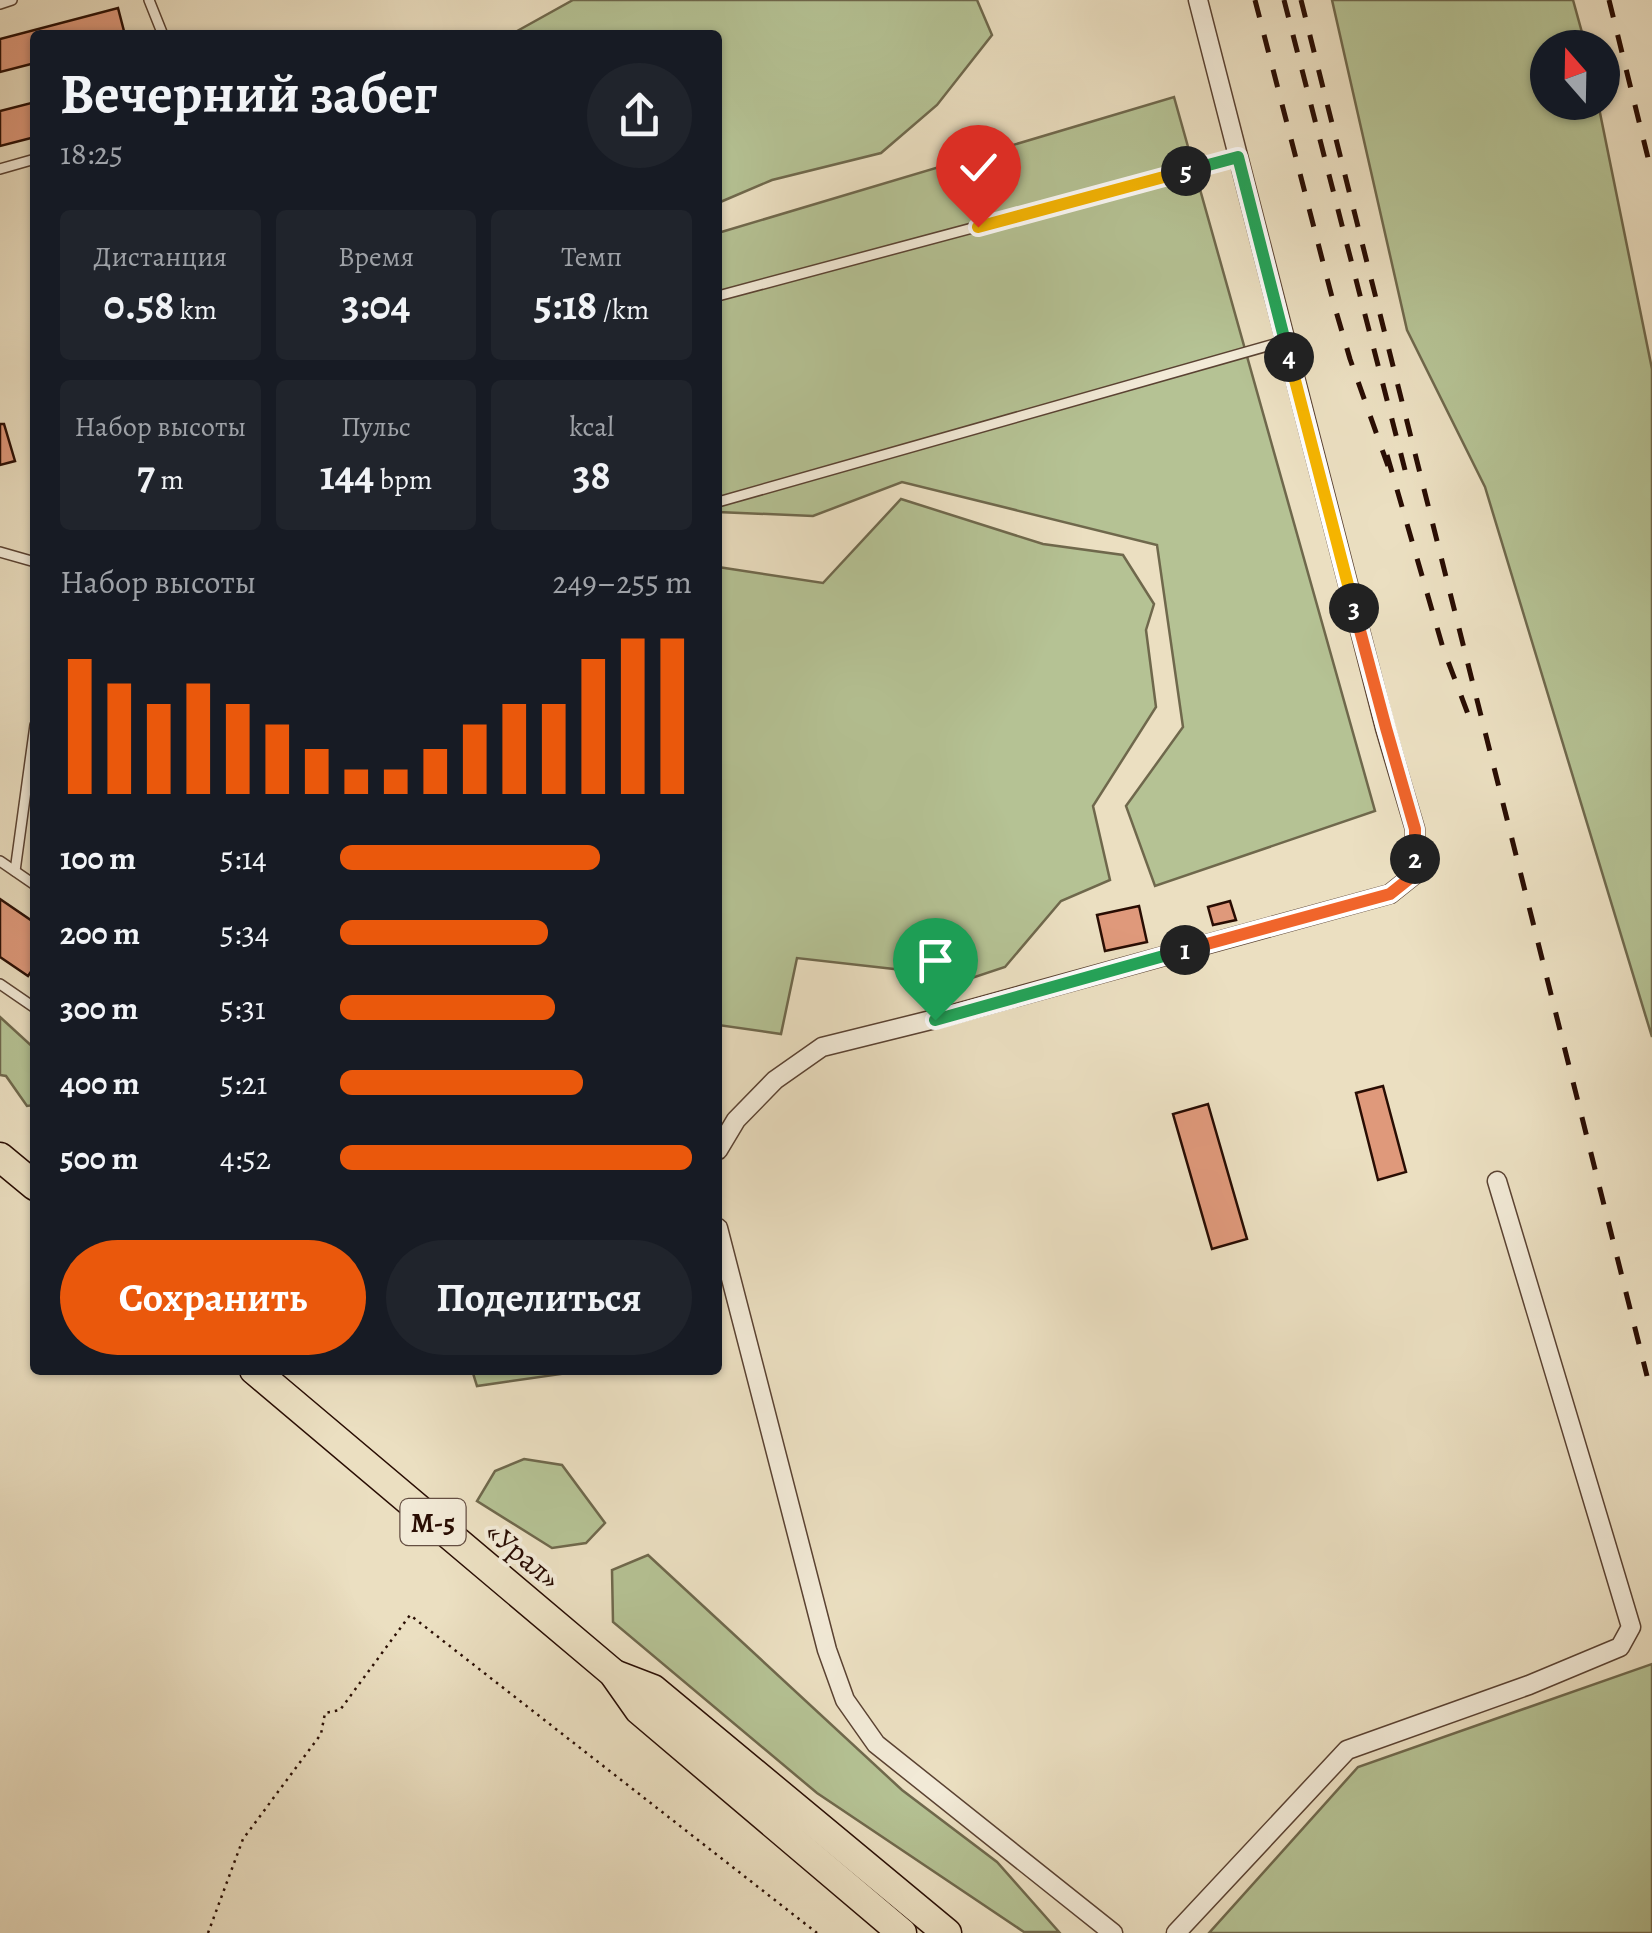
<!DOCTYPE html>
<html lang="ru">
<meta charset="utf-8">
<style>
body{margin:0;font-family:Alegreya,serif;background:#20242c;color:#f1f3f6;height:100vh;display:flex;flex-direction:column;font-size:38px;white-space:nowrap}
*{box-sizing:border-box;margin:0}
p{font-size:32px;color:#9ea1a6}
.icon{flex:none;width:55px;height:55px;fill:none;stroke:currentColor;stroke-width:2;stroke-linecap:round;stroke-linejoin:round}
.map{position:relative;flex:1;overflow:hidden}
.side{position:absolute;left:30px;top:30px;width:692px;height:1345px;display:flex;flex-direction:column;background:#171b24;border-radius:10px;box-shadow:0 2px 8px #0004}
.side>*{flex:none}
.needle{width:65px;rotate:340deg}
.buttons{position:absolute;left:1530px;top:30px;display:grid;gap:20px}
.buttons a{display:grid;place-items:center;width:90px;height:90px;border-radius:50%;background:#171b24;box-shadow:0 2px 8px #0004;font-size:50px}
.pin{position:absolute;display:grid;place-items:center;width:85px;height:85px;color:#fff;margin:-102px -42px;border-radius:50% 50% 50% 0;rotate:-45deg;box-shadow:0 0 10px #0007}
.pin .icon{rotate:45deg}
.km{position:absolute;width:50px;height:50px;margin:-25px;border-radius:50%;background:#222;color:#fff;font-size:28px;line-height:50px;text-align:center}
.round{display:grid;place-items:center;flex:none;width:105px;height:105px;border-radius:52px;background:#20242c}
.headline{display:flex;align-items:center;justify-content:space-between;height:170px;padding:0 30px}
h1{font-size:55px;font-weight:700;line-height:75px}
.stats{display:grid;grid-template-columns:repeat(3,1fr);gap:15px;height:170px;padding:10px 30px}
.stats div{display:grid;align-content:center;border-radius:10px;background:#20242c;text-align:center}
.stats b{font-size:42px;font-weight:700}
.stats small{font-size:28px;font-weight:400}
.stats p{font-size:28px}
.chart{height:280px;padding:20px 30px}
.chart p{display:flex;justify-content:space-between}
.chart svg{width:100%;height:180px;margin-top:10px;stroke:#ea580c;stroke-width:6}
.primary-button{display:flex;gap:20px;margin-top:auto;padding:20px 30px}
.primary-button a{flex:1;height:115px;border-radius:60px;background:#ea580c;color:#fff;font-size:40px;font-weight:700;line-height:115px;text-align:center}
.primary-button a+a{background:#20242c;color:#f1f3f6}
ul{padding:0 30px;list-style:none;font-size:32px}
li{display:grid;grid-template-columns:160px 120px 1fr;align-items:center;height:75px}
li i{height:25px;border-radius:12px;background:#ea580c}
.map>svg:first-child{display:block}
.green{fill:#b5c294;stroke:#6f684c;stroke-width:2.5}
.building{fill:#df997b;stroke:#290d03;stroke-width:2.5}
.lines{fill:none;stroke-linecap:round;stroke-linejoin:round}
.service-casing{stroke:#5a4232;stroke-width:12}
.minor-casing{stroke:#5a4232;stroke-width:21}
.trunk-casing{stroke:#290d03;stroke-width:31}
.path{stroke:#290d03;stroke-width:2.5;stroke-dasharray:2.5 5;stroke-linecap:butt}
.service{stroke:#f2ead7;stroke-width:9}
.minor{stroke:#f2ead7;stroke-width:18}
.trunk{stroke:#ebdfc1;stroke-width:28}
.rail{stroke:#290d03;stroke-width:5;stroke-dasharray:18 18;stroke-linecap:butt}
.split-1-casing{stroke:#fff;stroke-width:20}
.split-2-casing{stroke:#fff;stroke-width:20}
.split-3-casing{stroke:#fff;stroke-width:20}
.split-4-casing{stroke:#fff;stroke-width:20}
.split-5-casing{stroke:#fff;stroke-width:20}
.split-6-casing{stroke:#fff;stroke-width:20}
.split-1{stroke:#22a559;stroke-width:12}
.split-2{stroke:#f0652b;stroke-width:12}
.split-3{stroke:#f0652b;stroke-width:12}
.split-4{stroke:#f5b400;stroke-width:12}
.split-5{stroke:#22a559;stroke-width:12}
.split-6{stroke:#f5b400;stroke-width:12}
.labels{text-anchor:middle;stroke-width:8;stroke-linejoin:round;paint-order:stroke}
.shield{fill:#f2ead7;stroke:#654f43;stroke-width:2.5}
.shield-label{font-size:28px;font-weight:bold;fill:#290d03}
.street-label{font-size:30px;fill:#290d03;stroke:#f2ead7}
</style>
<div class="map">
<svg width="1652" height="1933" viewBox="0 0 1652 1933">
<rect width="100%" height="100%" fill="#ebdfc1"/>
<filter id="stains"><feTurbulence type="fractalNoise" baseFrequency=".002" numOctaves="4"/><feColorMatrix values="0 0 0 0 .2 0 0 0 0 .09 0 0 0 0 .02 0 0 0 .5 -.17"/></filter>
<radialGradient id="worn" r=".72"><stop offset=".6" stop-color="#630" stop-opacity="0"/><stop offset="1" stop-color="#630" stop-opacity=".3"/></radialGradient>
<g class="green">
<polygon points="573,0 977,0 992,35 937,105 881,153 772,180 718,203 718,35 510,35"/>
<polygon points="1332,0 1573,0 1586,47 1548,48 1548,102 1598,103 1652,369 1652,1037 1485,487 1407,330"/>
<polygon points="1174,97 1375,811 1155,886 1126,806 1183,727 1157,545 902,482 813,516 718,512 718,233"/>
<polygon points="901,499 1043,544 1123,555 1154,604 1146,630 1156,707 1093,806 1110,880 1061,901 1005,967 954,984 894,969 797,958 781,1034 718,1025 718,567 823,583"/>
<polygon points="0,1017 35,1049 35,1105 27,1106 6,1076 0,1075"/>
<polygon points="472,1370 568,1370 568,1373 477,1386"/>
<polygon points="524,1459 562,1465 605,1523 586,1543 552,1548 477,1501 495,1471"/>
<polygon points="648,1555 902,1790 997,1862 1059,1932 1024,1932 817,1793 613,1622 612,1570"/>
<polygon points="1652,1664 1652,1933 1209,1933 1358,1767"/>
</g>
<g class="building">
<polygon points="118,8 125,35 35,35 35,63 0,72 0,39"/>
<polygon points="35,102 35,137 0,146 0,111"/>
<polygon points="0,424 4,424 15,461 0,465"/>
<polygon points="0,899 35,923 35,966 28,976 0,957"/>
<polygon points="1230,901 1236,920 1213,925 1208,907"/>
<polygon points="1139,906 1147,942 1105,951 1097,915"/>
<polygon points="1383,1086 1406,1172 1378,1180 1356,1093"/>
<polygon points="1208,1104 1247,1239 1212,1249 1173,1114"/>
</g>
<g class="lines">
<defs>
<g id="service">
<polyline points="149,0 163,35"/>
<polyline points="0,4 12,0"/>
<polyline points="0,169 35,159"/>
<polyline points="718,296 1238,157"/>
<polyline points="718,502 1285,341"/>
<polyline points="0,552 35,562"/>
<polyline points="0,861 35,885"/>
<polyline points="15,871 35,725"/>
<polyline points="0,984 35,1008"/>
</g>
<g id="minor">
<polyline points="718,1150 736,1120 775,1080 822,1047 935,1019 1390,894 1415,874 1415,829 1385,728 1198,0"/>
<polyline points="718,1228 827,1650 845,1700 876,1744 1113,1933"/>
<polyline points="1176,1933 1347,1750 1529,1685 1620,1647 1631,1627 1497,1181"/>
</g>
<g id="trunk">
<polyline points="0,1157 35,1186"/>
<polyline points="254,1370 613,1673 639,1710 902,1933"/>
<polyline points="614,1674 653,1689 947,1933"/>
</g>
</defs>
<use href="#service" class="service-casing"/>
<use href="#minor" class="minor-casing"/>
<use href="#trunk" class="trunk-casing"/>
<polyline class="path" points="208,1933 243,1839 321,1734 325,1713 340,1710 410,1615 817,1933"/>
<use href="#service" class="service"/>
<use href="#minor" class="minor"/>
<use href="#trunk" class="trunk"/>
<g class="rail">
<polyline points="1255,0 1333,301 1350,359 1388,466"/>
<polyline points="1284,0 1405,470"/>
<polyline points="1301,0 1647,1376"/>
<polyline points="1609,0 1652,174"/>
<polyline points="1387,455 1443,648 1471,722"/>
</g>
</g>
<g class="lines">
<defs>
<polyline id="split-1" points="935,1020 1185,950"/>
<polyline id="split-2" points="1185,950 1390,894 1415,874 1415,859"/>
<polyline id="split-3" points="1354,608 1386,728 1415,829 1415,859"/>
<polyline id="split-4" points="1289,357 1354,608"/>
<polyline id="split-5" points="1186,171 1238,157 1289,357"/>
<polyline id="split-6" points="978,227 1186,171"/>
</defs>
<use href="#split-1" class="split-1-casing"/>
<use href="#split-2" class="split-2-casing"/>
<use href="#split-3" class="split-3-casing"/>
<use href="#split-4" class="split-4-casing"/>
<use href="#split-5" class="split-5-casing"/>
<use href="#split-6" class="split-6-casing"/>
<use href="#split-1" class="split-1"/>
<use href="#split-2" class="split-2"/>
<use href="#split-3" class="split-3"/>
<use href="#split-4" class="split-4"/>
<use href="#split-5" class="split-5"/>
<use href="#split-6" class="split-6"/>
</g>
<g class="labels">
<rect class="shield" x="400.5" y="1499" width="65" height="46" rx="8"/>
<g class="shield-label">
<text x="433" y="1532">М-5</text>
</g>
<g class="street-label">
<text transform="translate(523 1555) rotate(40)" y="10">«Урал»</text>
</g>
</g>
<rect width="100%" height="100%" filter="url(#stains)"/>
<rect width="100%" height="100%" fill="url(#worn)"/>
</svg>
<div class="buttons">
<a><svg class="needle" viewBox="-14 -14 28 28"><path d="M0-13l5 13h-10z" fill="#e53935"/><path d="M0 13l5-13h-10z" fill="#9ea1a6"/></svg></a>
</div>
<div class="pin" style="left:935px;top:1020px;background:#1e9e55"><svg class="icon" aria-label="arrive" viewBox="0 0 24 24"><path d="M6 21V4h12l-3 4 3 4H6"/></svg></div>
<div class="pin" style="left:978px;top:227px;background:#d93025"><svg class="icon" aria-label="check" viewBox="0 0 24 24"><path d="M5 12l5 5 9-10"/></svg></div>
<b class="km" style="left:1185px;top:950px">1</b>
<b class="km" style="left:1415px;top:859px">2</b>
<b class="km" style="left:1354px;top:608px">3</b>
<b class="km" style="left:1289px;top:357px">4</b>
<b class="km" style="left:1186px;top:171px">5</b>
<section class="side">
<div class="headline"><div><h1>Вечерний забег</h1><p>18:25</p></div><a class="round"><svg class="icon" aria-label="share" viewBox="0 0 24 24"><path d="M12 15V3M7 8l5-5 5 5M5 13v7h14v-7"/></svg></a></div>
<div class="stats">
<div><p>Дистанция</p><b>0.58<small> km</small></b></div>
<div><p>Время</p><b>3:04</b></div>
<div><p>Темп</p><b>5:18<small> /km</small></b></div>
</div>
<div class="stats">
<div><p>Набор высоты</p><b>7<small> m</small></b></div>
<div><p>Пульс</p><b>144<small> bpm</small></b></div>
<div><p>kcal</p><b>38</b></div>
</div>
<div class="chart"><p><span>Набор высоты</span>249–255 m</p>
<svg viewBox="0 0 160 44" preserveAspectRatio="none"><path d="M5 44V11M15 44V17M25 44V22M35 44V17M45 44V22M55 44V27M65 44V33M75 44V38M85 44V38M95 44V33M105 44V27M115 44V22M125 44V22M135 44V11M145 44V6M155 44V6"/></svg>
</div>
<ul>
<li><b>100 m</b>5:14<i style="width:74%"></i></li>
<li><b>200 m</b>5:34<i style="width:59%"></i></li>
<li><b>300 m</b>5:31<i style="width:61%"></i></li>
<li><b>400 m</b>5:21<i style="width:69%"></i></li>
<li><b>500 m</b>4:52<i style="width:100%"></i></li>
</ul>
<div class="primary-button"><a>Сохранить</a><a>Поделиться</a></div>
</section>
</div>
